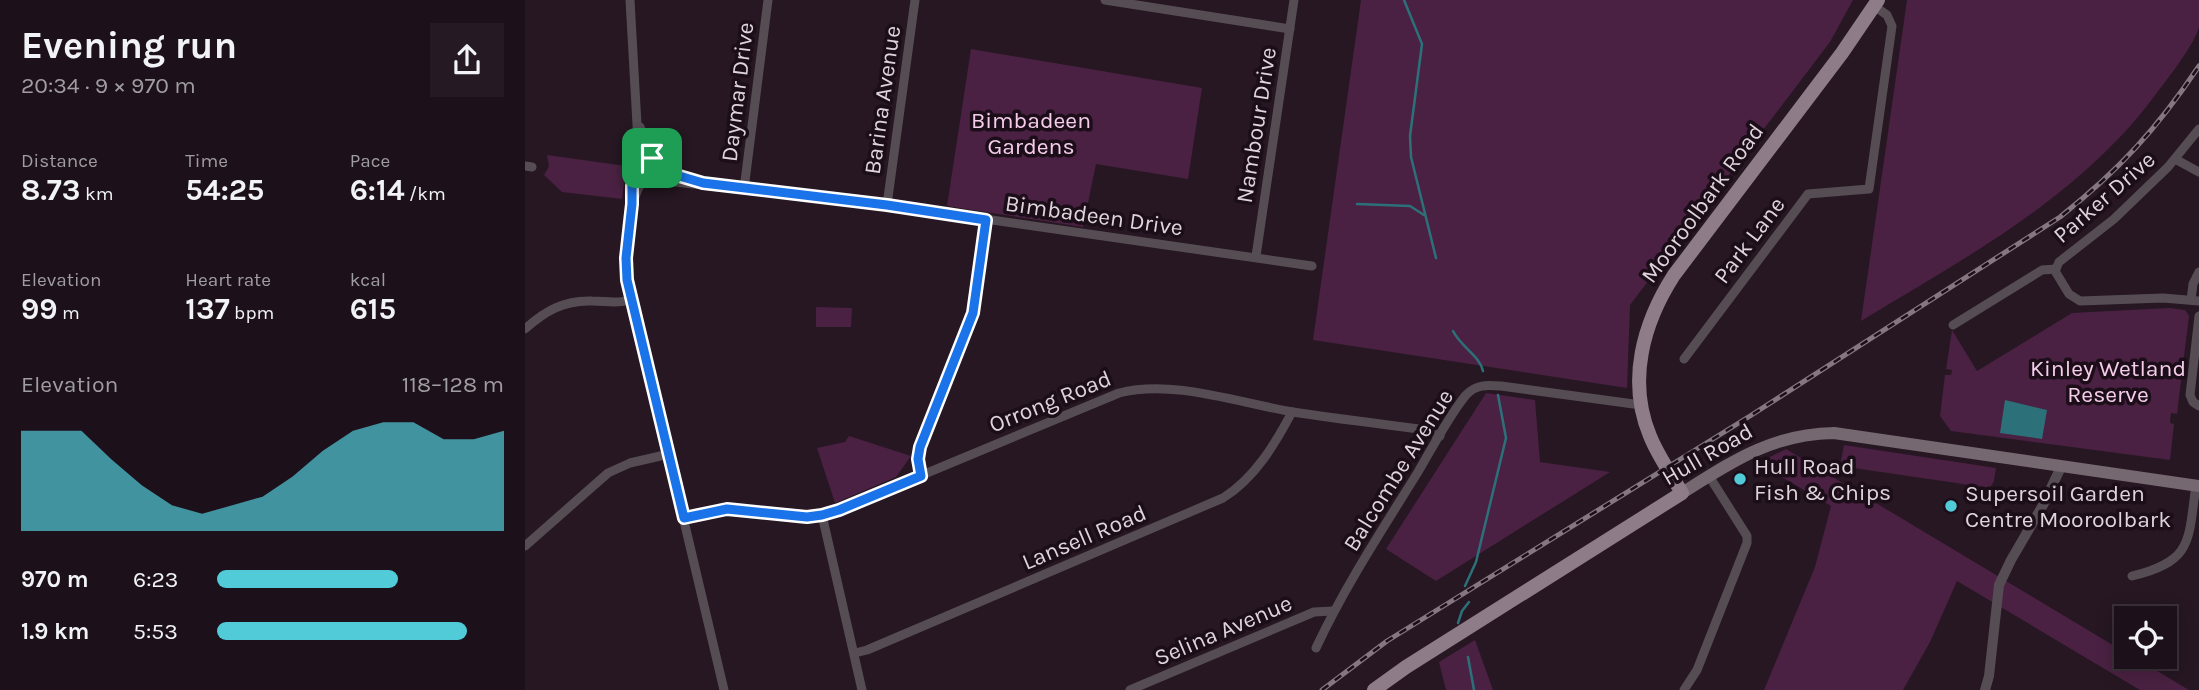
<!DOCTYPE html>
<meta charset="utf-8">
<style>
body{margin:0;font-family:Karla,sans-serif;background:#251a23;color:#f1f3f6;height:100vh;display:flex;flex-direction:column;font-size:26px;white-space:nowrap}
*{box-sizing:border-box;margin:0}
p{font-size:23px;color:#a09da2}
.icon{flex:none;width:38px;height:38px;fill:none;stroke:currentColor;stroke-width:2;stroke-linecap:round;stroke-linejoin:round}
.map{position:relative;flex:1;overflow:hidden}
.sheet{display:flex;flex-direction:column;background:#1c111a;width:525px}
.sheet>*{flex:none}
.controls{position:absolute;left:1589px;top:606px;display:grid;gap:14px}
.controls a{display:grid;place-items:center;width:63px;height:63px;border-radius:0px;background:#1c111a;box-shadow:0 4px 18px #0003,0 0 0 2px #3a3139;font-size:35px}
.pin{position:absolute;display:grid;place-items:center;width:60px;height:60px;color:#fff;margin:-30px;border-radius:14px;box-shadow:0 4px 10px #0006}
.round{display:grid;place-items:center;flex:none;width:74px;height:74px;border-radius:0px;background:#251a23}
.headline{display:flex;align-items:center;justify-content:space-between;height:119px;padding:0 21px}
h1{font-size:38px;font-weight:700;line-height:52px}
.figures{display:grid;grid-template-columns:repeat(3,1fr);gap:10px;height:119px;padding:7px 21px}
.figures div{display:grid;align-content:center}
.figures b{font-size:30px;font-weight:700}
.figures small{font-size:19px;font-weight:400}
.figures p{font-size:19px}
.chart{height:196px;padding:14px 21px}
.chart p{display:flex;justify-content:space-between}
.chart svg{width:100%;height:126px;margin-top:7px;fill:#52cbd9;opacity:.7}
ul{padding:0 21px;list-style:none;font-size:23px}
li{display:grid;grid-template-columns:112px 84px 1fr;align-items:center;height:52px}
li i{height:18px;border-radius:9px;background:#52cbd9}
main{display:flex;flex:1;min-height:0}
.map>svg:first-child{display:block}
.green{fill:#4a2142}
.water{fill:#2c7179}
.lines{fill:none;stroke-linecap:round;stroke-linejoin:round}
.stream{stroke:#2c7179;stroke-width:2.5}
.minor{stroke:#554d53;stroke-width:9}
.tertiary{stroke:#554d53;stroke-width:10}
.secondary{stroke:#756871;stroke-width:12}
.primary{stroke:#8e7d89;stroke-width:14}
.rail-casing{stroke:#847780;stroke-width:5}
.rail{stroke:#1c0e19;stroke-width:2.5;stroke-dasharray:8;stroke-linecap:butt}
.route-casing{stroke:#fff;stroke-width:14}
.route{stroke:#1a73e8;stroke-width:9}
.poi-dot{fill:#52cbd9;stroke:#1c0e19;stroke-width:2.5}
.labels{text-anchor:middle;stroke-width:7;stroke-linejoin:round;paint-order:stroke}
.street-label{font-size:23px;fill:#dfd4dc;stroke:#1c0e19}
.park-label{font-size:23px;fill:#f5cdea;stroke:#1c0e19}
.poi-label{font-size:23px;fill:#dfd4dc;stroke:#1c0e19;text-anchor:start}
</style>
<main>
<section class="sheet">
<div class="headline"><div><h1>Evening run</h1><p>20:34 · 9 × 970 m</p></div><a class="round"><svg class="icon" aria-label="share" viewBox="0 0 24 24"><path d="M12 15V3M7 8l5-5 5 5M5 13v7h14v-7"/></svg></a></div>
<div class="figures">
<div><p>Distance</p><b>8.73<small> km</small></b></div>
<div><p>Time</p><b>54:25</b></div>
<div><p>Pace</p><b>6:14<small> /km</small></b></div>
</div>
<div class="figures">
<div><p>Elevation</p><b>99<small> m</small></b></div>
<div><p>Heart rate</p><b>137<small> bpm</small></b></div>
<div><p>kcal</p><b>615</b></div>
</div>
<div class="chart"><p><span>Elevation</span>118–128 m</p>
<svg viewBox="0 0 160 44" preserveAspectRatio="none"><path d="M0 44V9L10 9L20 9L30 19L40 28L50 35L60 38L70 35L80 32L90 25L100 16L110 9L120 6L130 6L140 12L150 12L160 9V44z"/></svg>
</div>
<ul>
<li><b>970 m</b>6:23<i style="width:63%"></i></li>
<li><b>1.9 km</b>5:53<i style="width:87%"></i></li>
</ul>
</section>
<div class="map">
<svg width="1674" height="690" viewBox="0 0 1674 690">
<rect width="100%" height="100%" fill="#261722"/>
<g class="green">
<polygon points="836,0 1328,0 1305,42 1105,305 1102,388 788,340"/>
<path d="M 1382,0 L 1674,0 C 1674,8 1674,19 1674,27 C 1670,43 1645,76 1634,90 C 1558,195 1445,255 1336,321 Z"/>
<polygon points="446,49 677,88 663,179 571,164 558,227 422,206"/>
<polygon points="22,155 101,166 97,199 37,192 19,175 24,166"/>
<polygon points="291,307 327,308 326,327 291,327"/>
<polygon points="1644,308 1660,310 1664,316 1652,414 1646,413 1645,423 1649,424 1645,460 1426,431 1415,416 1420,375 1426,375 1427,370 1421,369 1427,330 1452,371 1547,313"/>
<polygon points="961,393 1010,400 1015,462 1085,472 911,581 861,549"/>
<polygon points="324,436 386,456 371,477 310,503 292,448 320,442"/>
<polygon points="1319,445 1471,468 1469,481 1465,488 1315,466"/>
<polygon points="1261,449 1601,653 1601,656 1607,656 1664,690 1615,690 1432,581 1405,642 1378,690 1239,690 1290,567 1306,506 1233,463"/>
<polygon points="950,640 968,690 921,690 914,662"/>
</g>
<polygon class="water" points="1480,400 1522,410 1517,439 1475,433"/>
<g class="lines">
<g class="stream">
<polyline points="879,0 897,44 885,136 886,157 911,258"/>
<polyline points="832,204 885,206 899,215"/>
<path d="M 928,331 C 936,347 955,356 958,371"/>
<polyline points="940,586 951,562 981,438 973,395"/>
<polyline points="933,623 937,611 944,602"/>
<polyline points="943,657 949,690"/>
</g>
<g class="minor">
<polyline points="105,0 114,160"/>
<polyline points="580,0 765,29"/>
<polyline points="115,127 127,157"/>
<polyline points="1674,129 1643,167 1589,219 1534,262 1530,271 1544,294 1555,301 1638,298 1674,301"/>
<circle cx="122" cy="165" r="9"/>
<polyline points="1650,159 1674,172"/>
<polyline points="130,161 151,175 166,180"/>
<polyline points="0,166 7,167"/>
<path d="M 123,174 C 102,197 98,250 102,280 L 199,690"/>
<polyline points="125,174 136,180 150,182 362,205 787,266"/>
<polyline points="219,189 243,0"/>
<polyline points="362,205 390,0"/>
<polyline points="731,256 769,0"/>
<polyline points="1666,300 1668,284 1674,272"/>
<polyline points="1674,316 1665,395 1668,402 1674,406"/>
<polyline points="1428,325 1517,270 1531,269"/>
<path d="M 0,329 C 20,311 39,300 67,301 C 81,301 92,304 106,300"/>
<polyline points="1159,359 1283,194 1344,189 1367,26 1362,15 1349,6"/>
<polyline points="396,476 393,459 395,447 448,313 461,220"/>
<polyline points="297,515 337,690"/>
<path d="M 159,518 L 202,509 L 282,517 L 306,513 L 594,393 C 648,379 714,403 768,412 C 813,419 857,424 902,430 L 915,436"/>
<polyline points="0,546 83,473 105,463 144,454"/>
<path d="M 1607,576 C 1669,561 1663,540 1671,485"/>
<path d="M 791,648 C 820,586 857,530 893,472 C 906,450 925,414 941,395 C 951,384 962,385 976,386 L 1116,405"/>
<path d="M 330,653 L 342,650 L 698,498 C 730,478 750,444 767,412"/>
<polyline points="605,690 789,612 808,611"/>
<polyline points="1159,690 1172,670 1222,543 1222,536 1184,476"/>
</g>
<polyline class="tertiary" points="1460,690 1464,676 1474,585 1486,560 1518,505 1536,467"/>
<path class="secondary" d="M 1157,493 C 1208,461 1247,434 1309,433 L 1674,486"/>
<path class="primary" d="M 849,690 L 881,667 L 1157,493 C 1146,474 1133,456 1125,436 C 1102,381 1118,323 1149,275 L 1317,53 L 1353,0"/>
<defs>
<path id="rail" d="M 797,690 L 862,641 L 1225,416 L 1535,217 C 1594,170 1632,129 1674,66"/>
</defs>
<use href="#rail" class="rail-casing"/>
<use href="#rail" class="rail"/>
</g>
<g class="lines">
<defs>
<polygon id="route" points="120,156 127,158 151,175 178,183 362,205 461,220 448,313 395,447 393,459 396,476 314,510 297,515 282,517 202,509 159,518 102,280 101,258 107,204 107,186 114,160"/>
</defs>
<use href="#route" class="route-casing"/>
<use href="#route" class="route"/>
</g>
<g class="poi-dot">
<circle cx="1215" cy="479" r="7"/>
<circle cx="1426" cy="506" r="7"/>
</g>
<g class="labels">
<g class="street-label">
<text transform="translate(212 92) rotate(-83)" y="8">Daymar Drive</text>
<text transform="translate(357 100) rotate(-82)" y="8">Barina Avenue</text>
<text transform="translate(731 125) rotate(-81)" y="8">Nambour Drive</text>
<text transform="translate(1579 197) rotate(-41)" y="8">Parker Drive</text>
<text transform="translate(1177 203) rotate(-54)" y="8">Mooroolbark Road</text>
<text transform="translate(569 215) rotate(8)" y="8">Bimbadeen Drive</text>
<text transform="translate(1224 240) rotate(-53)" y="8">Park Lane</text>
<text transform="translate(525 401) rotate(-22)" y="8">Orrong Road</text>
<text transform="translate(1182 454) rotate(-30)" y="8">Hull Road</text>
<text transform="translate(873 470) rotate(-58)" y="8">Balcombe Avenue</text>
<text transform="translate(559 537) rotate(-23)" y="8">Lansell Road</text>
<text transform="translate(698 630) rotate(-23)" y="8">Selina Avenue</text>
</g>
<g class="park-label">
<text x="506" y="128">Bimbadeen<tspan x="506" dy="26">Gardens</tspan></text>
<text x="1583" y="376">Kinley Wetland<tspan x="1583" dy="26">Reserve</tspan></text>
</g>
<g class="poi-label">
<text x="1229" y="474">Hull Road<tspan x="1229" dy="26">Fish &amp; Chips</tspan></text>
<text x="1440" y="501">Supersoil Garden<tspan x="1440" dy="26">Centre Mooroolbark</tspan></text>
</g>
</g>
</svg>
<div class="controls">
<a><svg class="icon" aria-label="locate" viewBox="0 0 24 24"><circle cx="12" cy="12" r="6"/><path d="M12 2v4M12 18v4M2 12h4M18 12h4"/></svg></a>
</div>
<div class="pin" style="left:127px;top:158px;background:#1e9e55"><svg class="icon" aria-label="arrive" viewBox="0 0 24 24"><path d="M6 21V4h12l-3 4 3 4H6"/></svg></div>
</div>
</main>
